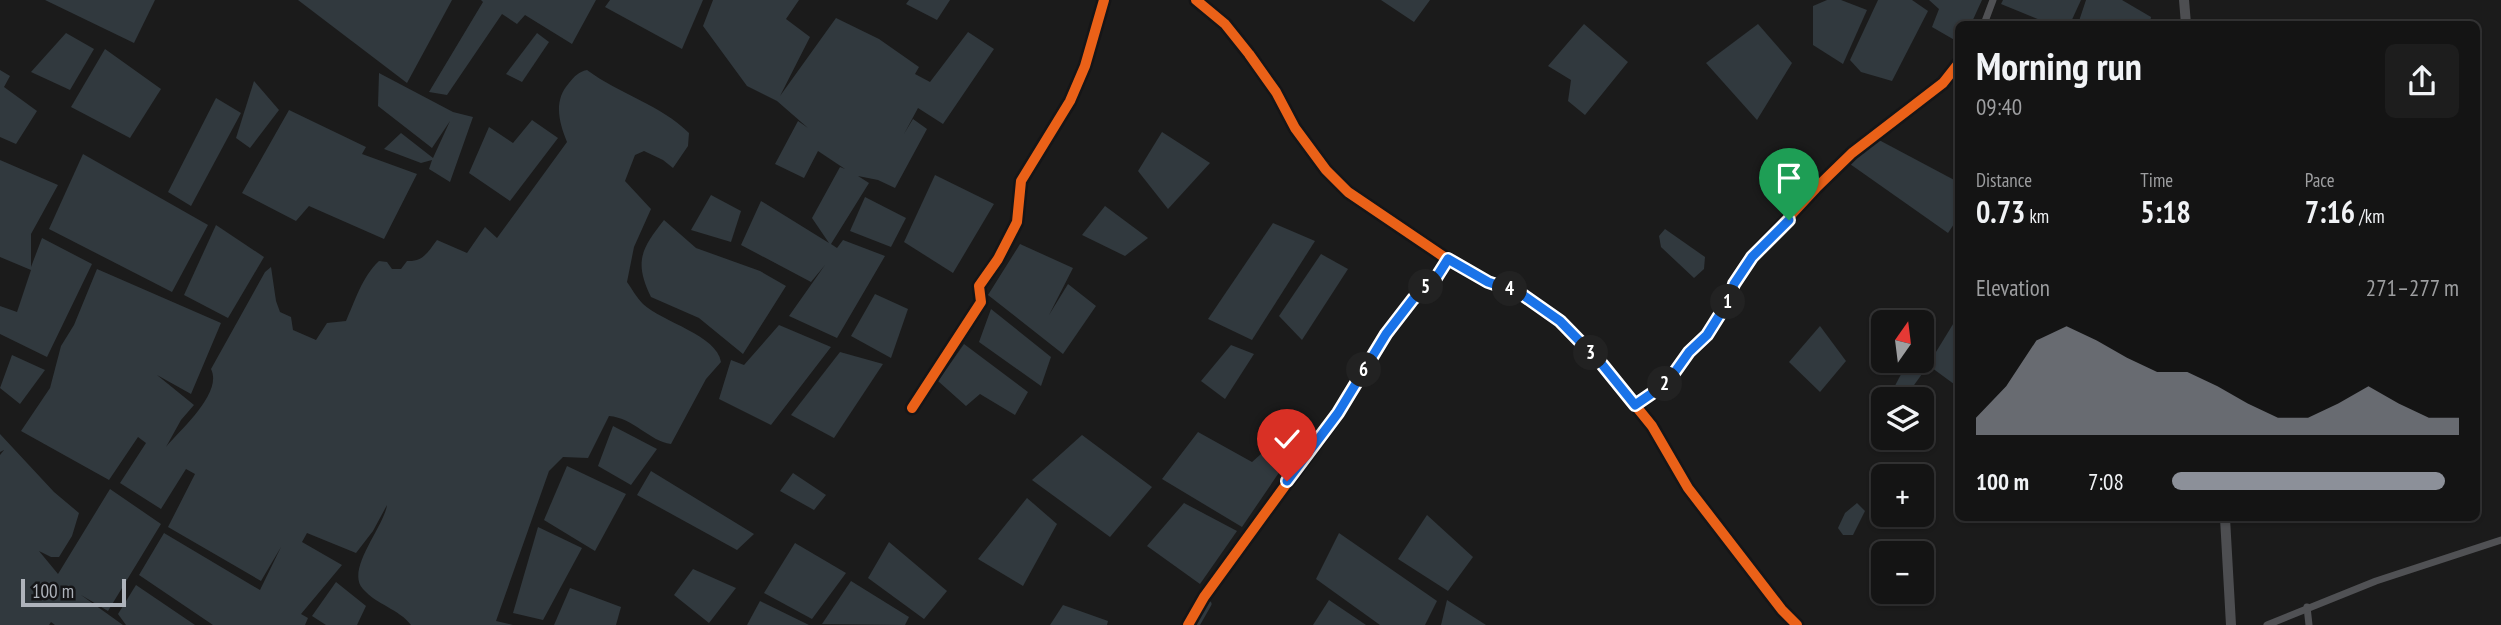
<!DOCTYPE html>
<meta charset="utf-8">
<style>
body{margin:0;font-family:"PT Sans Narrow",sans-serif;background:#1d1d1d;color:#f1f3f6;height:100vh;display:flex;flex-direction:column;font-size:26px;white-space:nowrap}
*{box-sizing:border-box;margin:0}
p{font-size:23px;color:#9d9ea0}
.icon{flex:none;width:38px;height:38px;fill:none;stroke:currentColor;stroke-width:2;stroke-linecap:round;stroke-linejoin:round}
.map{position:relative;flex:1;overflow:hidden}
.side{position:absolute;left:1955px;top:21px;width:525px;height:500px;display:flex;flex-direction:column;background:#141414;border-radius:10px;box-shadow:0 2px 5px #0004,0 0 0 2px #333334}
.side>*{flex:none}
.needle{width:46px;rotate:14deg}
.controls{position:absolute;left:1871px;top:310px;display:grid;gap:14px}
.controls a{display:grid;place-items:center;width:63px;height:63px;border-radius:10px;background:#141414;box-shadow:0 2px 5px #0004,0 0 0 2px #333334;font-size:35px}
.scale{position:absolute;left:21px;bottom:18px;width:105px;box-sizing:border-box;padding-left:7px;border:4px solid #aeb3bb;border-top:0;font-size:19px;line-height:24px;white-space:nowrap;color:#aeb3bb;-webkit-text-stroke:5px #151517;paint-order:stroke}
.pin{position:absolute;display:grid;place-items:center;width:60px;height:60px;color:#fff;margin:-72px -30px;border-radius:50% 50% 50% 0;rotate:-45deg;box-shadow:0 0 7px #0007}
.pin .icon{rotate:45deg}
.km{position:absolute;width:35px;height:35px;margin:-18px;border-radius:50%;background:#222;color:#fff;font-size:19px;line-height:35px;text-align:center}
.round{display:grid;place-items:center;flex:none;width:74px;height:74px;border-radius:10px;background:#1d1d1d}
.summary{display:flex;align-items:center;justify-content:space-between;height:119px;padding:0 21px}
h1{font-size:38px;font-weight:700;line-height:52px}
.metrics{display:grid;grid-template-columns:repeat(3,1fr);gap:10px;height:119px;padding:7px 21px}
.metrics div{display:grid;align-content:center}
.metrics b{font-size:30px;font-weight:700}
.metrics small{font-size:19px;font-weight:400}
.metrics p{font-size:19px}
.chart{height:196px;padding:14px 21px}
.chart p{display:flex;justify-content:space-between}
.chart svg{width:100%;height:126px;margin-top:7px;fill:#8c9099;opacity:.7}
ul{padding:0 21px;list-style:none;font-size:23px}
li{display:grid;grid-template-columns:112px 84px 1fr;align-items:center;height:52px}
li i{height:18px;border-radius:9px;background:#8c9099}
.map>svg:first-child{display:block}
.water{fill:#31393e}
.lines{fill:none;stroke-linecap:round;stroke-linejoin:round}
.canal{stroke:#31393e;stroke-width:7}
.minor{stroke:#505154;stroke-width:7}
.highway{stroke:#4d4e51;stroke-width:10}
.cycleway-casing{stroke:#151517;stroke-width:15}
.cycleway{stroke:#ea6118;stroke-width:10}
.route-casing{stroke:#fff;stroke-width:14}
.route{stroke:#1a73e8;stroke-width:9}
</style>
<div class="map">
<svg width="2501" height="625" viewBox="0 0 2501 625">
<rect width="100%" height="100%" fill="#1b1b1b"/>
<g class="water">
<polygon points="45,0 155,0 134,43"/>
<polygon points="298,0 452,0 407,83"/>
<polygon points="481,0 596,0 572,44 525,15 517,24 502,14 447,95 429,92 483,2"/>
<polygon points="610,0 703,0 682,49 605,7"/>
<polygon points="713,0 799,0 786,19 810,37 780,96 836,18 879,39 919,67 915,74 930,82 968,32 994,49 943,124 918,108 904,134 913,119 927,129 895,188 878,180 858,176 869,183 831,244 837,248 843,240 885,256 837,338 789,316 825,265 811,282 741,245 761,201 829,243 812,218 840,167 845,169 818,151 804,178 775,164 798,121 808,128 777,101 747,86 703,26"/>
<polygon points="909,0 950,0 937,20 906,4"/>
<polygon points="1381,0 1430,0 1414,22"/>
<polygon points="1827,0 1841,0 1867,10 1843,64 1813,45 1813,6"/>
<polygon points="1878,0 1912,0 1928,11 1892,81 1861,72 1850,60"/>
<polygon points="1929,0 1982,0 1971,24 1958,24 1958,42 1932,27 1939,9"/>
<polygon points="2003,0 2081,0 2070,24 2050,24 2001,4"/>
<polygon points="2086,0 2122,0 2151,17 2150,24 2078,24"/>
<polygon points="1584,24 1628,62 1585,115 1568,101 1571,80 1548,66"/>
<polygon points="1758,24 1792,63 1757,120 1706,63"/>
<polygon points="66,33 94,49 70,90 31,72"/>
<polygon points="537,33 549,42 522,82 506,74"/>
<polygon points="105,49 161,89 130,138 71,107"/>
<polygon points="0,70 10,76 4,87 37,111 16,144 0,137"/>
<path d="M 587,70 C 619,94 661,105 689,133 L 688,146 L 673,168 L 663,160 L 644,151 L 635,155 L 625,181 L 651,209 L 634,247 L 627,282 C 632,289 637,298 643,304 C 662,322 717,335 721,362 L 706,379 L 671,444 C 649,441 634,418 609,416 L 588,458 L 563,457 L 549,471 L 496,621 L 513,625 L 411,625 C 399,609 377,605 363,589 C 345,570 384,527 387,505 L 373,531 L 356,553 L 307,533 L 302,542 L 342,565 L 301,614 L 308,618 L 305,625 L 213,625 L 139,575 L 164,533 L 260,590 L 281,547 L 261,581 L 168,527 L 195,474 L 186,469 L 161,509 L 120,483 L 146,443 L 138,437 L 109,480 L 21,431 L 50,388 L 61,346 L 74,325 L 97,269 L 221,323 L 191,394 L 157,375 L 194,405 L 181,420 L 166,447 C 181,429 223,393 211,369 L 265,272 L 271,267 L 276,301 L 280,312 L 291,317 L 293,330 L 316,340 L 327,323 L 346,321 C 355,301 362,277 379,261 L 387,262 L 392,269 L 401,269 L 407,261 C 423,262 428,252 437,240 L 467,253 L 485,227 L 497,238 L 567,142 C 559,122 553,101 569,83 C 575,76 578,72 587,70 Z"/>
<polygon points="379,73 453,112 473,117 450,182 429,169 432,160 421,163 384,149 401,133 433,158 450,121 432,148 378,106"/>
<polygon points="254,81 279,110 250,148 236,138"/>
<polygon points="216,98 241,113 191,206 168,192"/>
<polygon points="289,110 366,147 362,154 417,174 384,239 309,206 296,221 242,193"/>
<polygon points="532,120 558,138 510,201 469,173 489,127 513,143"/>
<polygon points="1162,132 1210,163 1168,209 1138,171"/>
<polygon points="1879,140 1958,182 1958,218 1948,233 1850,164"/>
<polygon points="83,154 208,225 172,292 49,229"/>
<polygon points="0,160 58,185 31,234 31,267 42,238 92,264 47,357 0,334 0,306 17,312 31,270 0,257"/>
<polygon points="935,175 994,204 953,273 904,242"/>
<polygon points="711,195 741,211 731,242 691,230"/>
<polygon points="865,197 906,218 891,247 850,231"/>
<polygon points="1105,206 1148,238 1125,256 1082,235"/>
<path d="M 664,220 L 696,248 L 760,271 L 786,286 L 743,354 L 699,318 L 651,297 C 634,262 641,249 664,220 Z"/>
<polygon points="1273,223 1315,241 1252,340 1208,319"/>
<polygon points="216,225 264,257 228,318 184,295"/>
<polygon points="1665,229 1705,257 1704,269 1694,278 1661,247 1659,236"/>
<polygon points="1020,244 1073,268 1049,315 1068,284 1096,306 1063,354 988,295"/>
<polygon points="1321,254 1348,269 1302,340 1279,316"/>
<polygon points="875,294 908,309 891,358 851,336"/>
<polygon points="991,309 1051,357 1041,386 979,342"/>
<polygon points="1958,316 1958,387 1928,365"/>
<polygon points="779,325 831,347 771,425 719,399 731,360 744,365"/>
<polygon points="1820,326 1846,361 1820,392 1789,362"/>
<polygon points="964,344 1028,392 1015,415 980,394 966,406 938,381"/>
<polygon points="1231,345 1254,354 1225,399 1201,381"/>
<polygon points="840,352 883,364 834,438 791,415"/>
<polygon points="12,355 45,370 20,404 0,388"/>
<polygon points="1908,361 1921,361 1922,374 1904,399 1888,399"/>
<polygon points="613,426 657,449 631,485 598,466"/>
<polygon points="1198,432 1252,462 1279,438 1293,452 1242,527 1162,479"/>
<polygon points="0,434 54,492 79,513 72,536 59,557 51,557 39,551 58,574 110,489 161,524 108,611 81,595 123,625 55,625 51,622 49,625 0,625 0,455 4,450 0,452"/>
<polygon points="1082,435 1152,487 1110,537 1032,480"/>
<polygon points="567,466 626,494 595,551 544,520"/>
<polygon points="651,471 754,534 737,550 637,495"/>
<polygon points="793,473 826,495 814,510 780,491"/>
<polygon points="1027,498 1057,524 1023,586 978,559"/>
<polygon points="1184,503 1237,531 1200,584 1147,546"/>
<polygon points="1857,503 1865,511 1853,535 1843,535 1838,528 1845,513"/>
<polygon points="1427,515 1473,557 1448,591 1398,559"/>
<polygon points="538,527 582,548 543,620 513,613"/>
<polygon points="1339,533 1437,601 1425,625 1380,625 1316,579"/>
<polygon points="889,542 947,591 924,619 868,578"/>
<polygon points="795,543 846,573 812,619 764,593"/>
<polygon points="693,569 736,588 709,623 674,595"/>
<polygon points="851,581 909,617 905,625 822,624"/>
<polygon points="336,582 366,606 357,625 326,625 312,616"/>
<polygon points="136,585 195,625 126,625 118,614"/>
<polygon points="570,588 621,607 616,625 554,625"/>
<polygon points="1329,600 1366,625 1313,625"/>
<polygon points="1447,600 1486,625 1441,625"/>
<polygon points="760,601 809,625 747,625"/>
<polygon points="1063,605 1108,621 1107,625 1050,625"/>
</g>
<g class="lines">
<polyline class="canal" points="1196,625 1208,604"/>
<g class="minor">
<polyline points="1196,0 1225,24 1249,54 1276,92 1295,128 1326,170 1348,192 1444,257 1488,282 1520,293 1560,321 1601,363 1652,426 1688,488 1782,610 1797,625"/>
<polyline points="1984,24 1993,0"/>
<polyline points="1635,405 1667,383 1689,352 1707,335 1729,300 1734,284 1752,257 1816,188 1852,153 1943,83 1958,64"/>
<polyline points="912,408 981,302 979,286 998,259 1017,222 1021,181 1070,101 1085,66 1104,0"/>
<polyline points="2307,607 2309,625"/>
<polyline points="1188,625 1204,597 1338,413 1386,334 1413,299 1436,278 1448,259"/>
<polyline points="2267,625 2376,581 2501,540"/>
</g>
<g class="highway">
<polyline points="2184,0 2186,24"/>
<polyline points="2225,518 2231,625"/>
</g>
<defs>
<g id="cycleway">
<polyline points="1196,0 1225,24 1249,54 1276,92 1295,128 1326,170 1348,192 1444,257 1488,282 1520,293 1560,321 1601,363 1652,426 1688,488 1782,610 1797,625"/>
<polyline points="1635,405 1667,383 1689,352 1707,335 1729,300 1734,284 1752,257 1816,188 1852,153 1943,83 1958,64"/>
<polyline points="912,408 981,302 979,286 998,259 1017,222 1021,181 1070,101 1085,66 1104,0"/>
<polyline points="1188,625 1204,597 1338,413 1386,334 1413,299 1436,278 1448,259"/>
</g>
</defs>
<use href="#cycleway" class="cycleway-casing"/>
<use href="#cycleway" class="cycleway"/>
</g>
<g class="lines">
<defs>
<polyline id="route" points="1287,481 1338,413 1386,334 1413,299 1436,278 1448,259 1488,282 1520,293 1560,321 1601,363 1635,405 1667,383 1689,352 1707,335 1729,300 1734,284 1752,257 1789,220"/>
</defs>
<use href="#route" class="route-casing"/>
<use href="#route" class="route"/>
</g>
</svg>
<div class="controls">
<a><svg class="needle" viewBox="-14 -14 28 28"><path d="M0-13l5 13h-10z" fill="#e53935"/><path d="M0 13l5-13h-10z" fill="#9d9ea0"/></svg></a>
<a><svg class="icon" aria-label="layers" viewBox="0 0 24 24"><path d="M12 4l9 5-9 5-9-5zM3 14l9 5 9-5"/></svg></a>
<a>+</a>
<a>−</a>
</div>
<div class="scale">100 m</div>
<div class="pin" style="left:1789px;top:220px;background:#1e9e55"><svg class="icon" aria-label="arrive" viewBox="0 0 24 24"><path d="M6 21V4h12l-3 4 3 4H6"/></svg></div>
<div class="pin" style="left:1287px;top:481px;background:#d93025"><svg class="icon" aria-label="check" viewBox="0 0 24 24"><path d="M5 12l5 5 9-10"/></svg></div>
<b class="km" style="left:1728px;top:302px">1</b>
<b class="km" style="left:1665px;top:384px">2</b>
<b class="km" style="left:1591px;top:353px">3</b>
<b class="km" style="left:1510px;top:289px">4</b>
<b class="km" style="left:1426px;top:287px">5</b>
<b class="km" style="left:1364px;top:370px">6</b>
<section class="side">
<div class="summary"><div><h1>Morning run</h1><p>09:40</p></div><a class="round"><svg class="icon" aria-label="share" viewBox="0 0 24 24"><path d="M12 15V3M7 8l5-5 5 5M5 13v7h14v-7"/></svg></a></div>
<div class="metrics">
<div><p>Distance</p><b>0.73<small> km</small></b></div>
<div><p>Time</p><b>5:18</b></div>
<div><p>Pace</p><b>7:16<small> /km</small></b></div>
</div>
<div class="chart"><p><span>Elevation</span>271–277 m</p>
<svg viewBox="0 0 160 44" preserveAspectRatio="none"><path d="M0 44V38L10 27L20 11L30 6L40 11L50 17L60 22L70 22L80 27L90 33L100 38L110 38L120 33L130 27L140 33L150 38L160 38V44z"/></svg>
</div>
<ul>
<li><b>100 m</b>7:08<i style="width:95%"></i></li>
</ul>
</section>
</div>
